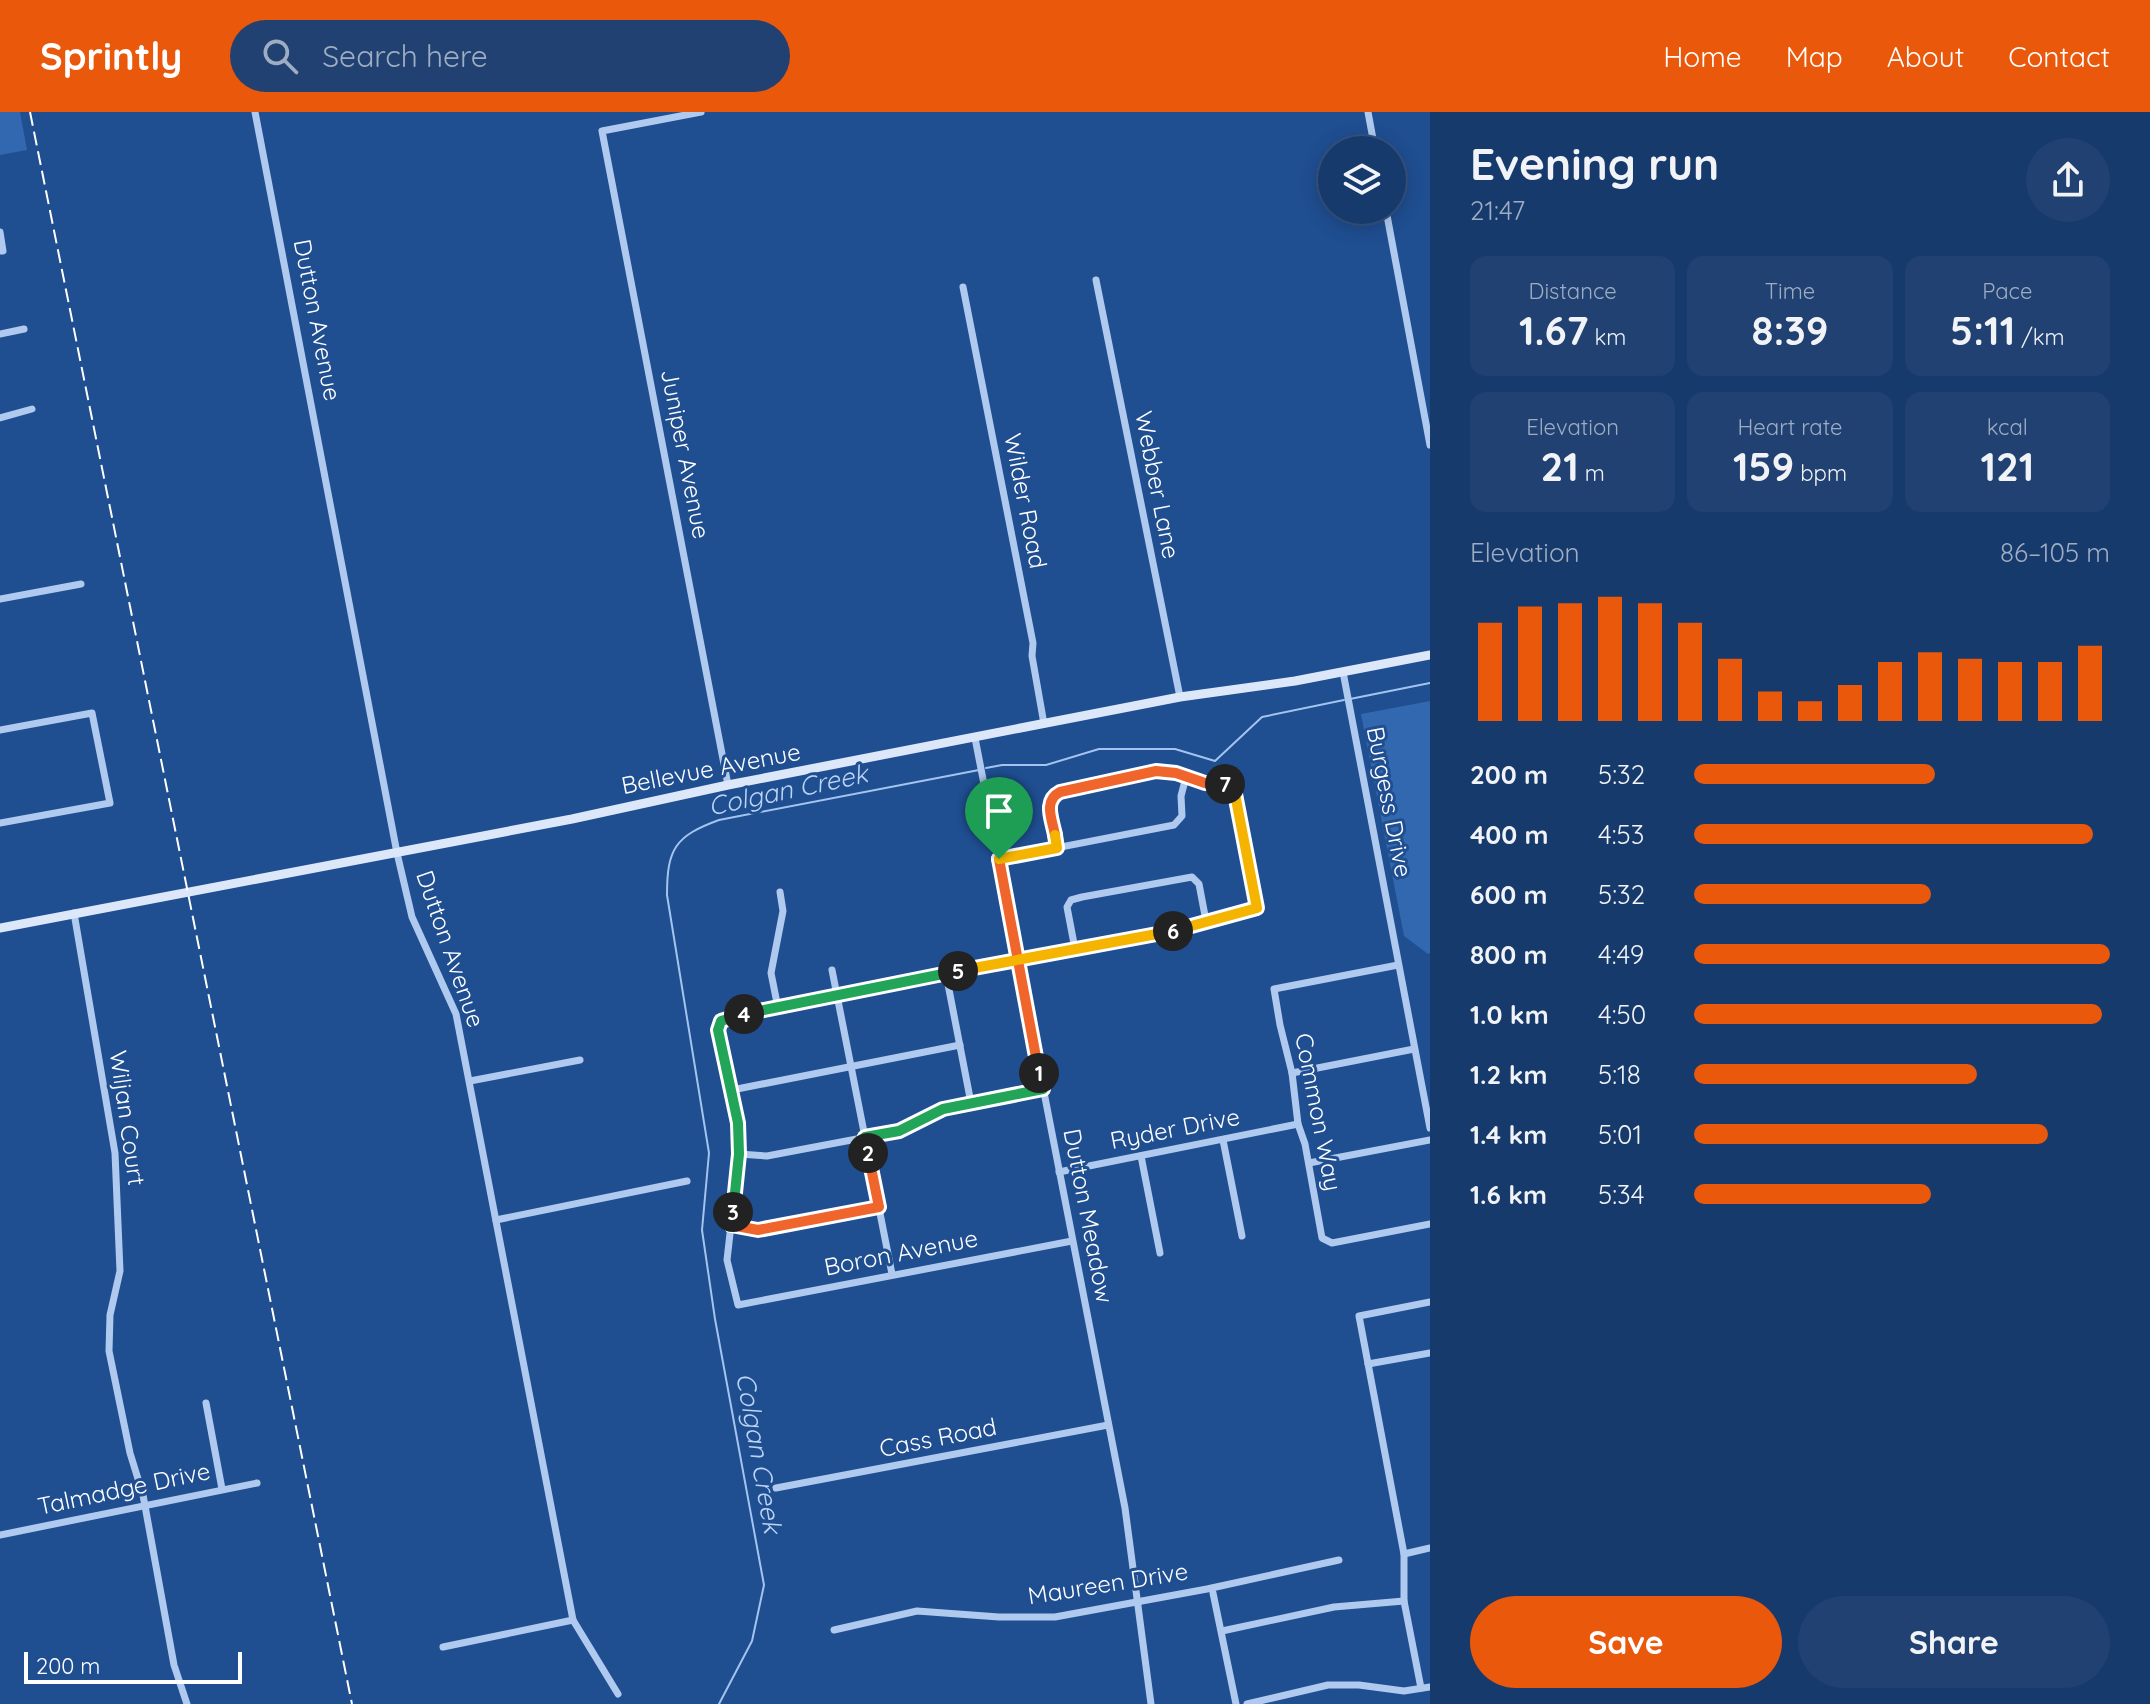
<!DOCTYPE html>
<meta charset="utf-8">
<style>
body{margin:0;font-family:Quicksand,sans-serif;background:#204172;color:#f1f3f6;height:100vh;display:flex;flex-direction:column;font-size:30px;white-space:nowrap}
*{box-sizing:border-box;margin:0}
p{font-size:26px;color:#9eadc2}
.icon{flex:none;width:44px;height:44px;fill:none;stroke:currentColor;stroke-width:2;stroke-linecap:round;stroke-linejoin:round}
.map{position:relative;flex:1;overflow:hidden}
.drawer{display:flex;flex-direction:column;background:#173a6d;width:720px}
.drawer>*{flex:none}
.buttons{position:absolute;left:1318px;top:24px;display:grid;gap:16px}
.buttons a{display:grid;place-items:center;width:88px;height:88px;border-radius:50%;background:#173a6d;box-shadow:0 4px 20px #0003,0 0 0 2px #365480;font-size:40px}
.scale{position:absolute;left:24px;bottom:20px;width:218px;box-sizing:border-box;padding-left:8px;border:4px solid #fff;border-top:0;font-size:22px;line-height:28px;white-space:nowrap;color:#fff;-webkit-text-stroke:6px #1f4e91;paint-order:stroke}
.pin{position:absolute;display:grid;place-items:center;width:68px;height:68px;color:#fff;margin:-82px -34px;border-radius:50% 50% 50% 0;rotate:-45deg;box-shadow:0 0 8px #0007}
.pin .icon{rotate:45deg}
.km{position:absolute;width:40px;height:40px;margin:-20px;border-radius:50%;background:#222;color:#fff;font-size:22px;line-height:40px;text-align:center}
.round{display:grid;place-items:center;flex:none;width:84px;height:84px;border-radius:42px;background:#204172}
.summary{display:flex;align-items:center;justify-content:space-between;height:136px;padding:0 40px}
h1{font-size:44px;font-weight:800;line-height:60px}
.stats{display:grid;grid-template-columns:repeat(3,1fr);gap:12px;height:136px;padding:8px 40px}
.stats div{display:grid;align-content:center;border-radius:16px;background:#204172;text-align:center}
.stats b{font-size:40px;font-weight:800}
.stats small{font-size:22px;font-weight:400}
.stats p{font-size:22px}
.chart{height:224px;padding:16px 40px}
.chart p{display:flex;justify-content:space-between}
.chart svg{width:100%;height:144px;margin-top:8px;stroke:#ea580c;stroke-width:6}
.action{display:flex;gap:16px;margin-top:auto;padding:16px 40px}
.action a{flex:1;height:92px;border-radius:48px;background:#ea580c;color:#fff;font-size:32px;font-weight:800;line-height:92px;text-align:center}
.action a+a{background:#204172;color:#f1f3f6}
ul{padding:0 40px;list-style:none;font-size:26px}
li{display:grid;grid-template-columns:128px 96px 1fr;align-items:center;height:60px}
li i{height:20px;border-radius:10px;background:#ea580c}
header{display:flex;align-items:center;gap:48px;box-sizing:border-box;height:112px;padding:0 40px;background:#ea580c;color:#fff}
header strong{font-size:38px}
nav{display:flex;gap:44px;margin-inline-start:auto;font-size:28px}
.search{width:560px;height:72px;background:#204172;display:flex;align-items:center;gap:20px;box-sizing:border-box;padding:0 28px;border-radius:44px;color:#9eadc2;font-size:30px}
main{display:flex;flex:1;min-height:0}
.map>svg:first-child{display:block}
.green{fill:#3268af}
.lines{fill:none;stroke-linecap:round;stroke-linejoin:round}
.stream{stroke:#a3c4ef;stroke-width:2}
.street{stroke:#afcaee;stroke-width:7}
.secondary{stroke:#dce8fa;stroke-width:9}
.rail{stroke:#fff;stroke-width:2;stroke-dasharray:14 6;stroke-linecap:butt}
.split-1-casing{stroke:#fff;stroke-width:16}
.split-2-casing{stroke:#fff;stroke-width:16}
.split-3-casing{stroke:#fff;stroke-width:16}
.split-4-casing{stroke:#fff;stroke-width:16}
.split-5-casing{stroke:#fff;stroke-width:16}
.split-6-casing{stroke:#fff;stroke-width:16}
.split-7-casing{stroke:#fff;stroke-width:16}
.split-8-casing{stroke:#fff;stroke-width:16}
.split-9-casing{stroke:#fff;stroke-width:16}
.split-1{stroke:#f0652b;stroke-width:10}
.split-2{stroke:#22a559;stroke-width:10}
.split-3{stroke:#f0652b;stroke-width:10}
.split-4{stroke:#22a559;stroke-width:10}
.split-5{stroke:#22a559;stroke-width:10}
.split-6{stroke:#f5b400;stroke-width:10}
.split-7{stroke:#f5b400;stroke-width:10}
.split-8{stroke:#f0652b;stroke-width:10}
.split-9{stroke:#f5b400;stroke-width:10}
.labels{text-anchor:middle;stroke-width:6;stroke-linejoin:round;paint-order:stroke}
.street-label{font-size:24px;fill:#fff;stroke:#1f4e91}
.water-label{font-size:26px;font-style:italic;fill:#bbd4f4;stroke:#1f4e91}
</style>
<header>
<strong>Sprintly</strong>
<div class="search"><svg class="icon" aria-label="search" viewBox="0 0 24 24"><circle cx="10" cy="10" r="6"/><path d="M15 15l6 6"/></svg>Search here</div>
<nav><a>Home</a><a>Map</a><a>About</a><a>Contact</a></nav>
</header>
<main>
<div class="map">
<svg width="1430" height="1592" viewBox="0 0 1430 1592">
<rect width="100%" height="100%" fill="#1f4e91"/>
<g class="green">
<polygon points="0,0 20,0 27,38 0,43"/>
<polygon points="1430,589 1430,841 1428,842 1404,824 1361,602"/>
</g>
<g class="lines">
<g class="stream">
<polyline points="1350,587 1430,571"/>
<polyline points="986,656 1002,653 1046,653 1099,637 1175,637 1215,649 1262,605 1344,588"/>
<path d="M 719,1592 L 752,1529 L 764,1473 L 715,1207 L 702,1118 L 709,1041 L 667,783 C 667,737 675,724 719,708 L 979,658"/>
</g>
<g class="street">
<polyline points="255,0 397,741 412,805 456,902 573,1508 618,1582"/>
<polyline points="701,0 602,19 728,673"/>
<polyline points="1368,0 1375,38"/>
<polyline points="1386,98 1430,333"/>
<polyline points="0,120 3,139 0,139"/>
<polyline points="1096,168 1180,585"/>
<polyline points="963,175 1033,531 1032,544 1044,612"/>
<polyline points="0,222 24,217"/>
<polyline points="0,306 32,297"/>
<polyline points="0,487 81,472"/>
<polyline points="1343,560 1430,1016"/>
<polyline points="0,618 92,601 110,691 0,711"/>
<polyline points="975,626 1125,1396 1151,1592"/>
<polyline points="1057,736 1049,692 1055,682 1156,659 1176,661 1205,671 1226,672 1235,682 1257,796 1220,804 1193,815 732,905 721,909 718,918 738,1011 739,1042 727,1148 738,1193 1072,1129"/>
<polyline points="999,747 1174,713 1182,704 1181,684 1186,665"/>
<polyline points="74,801 115,1041 120,1159 110,1203 109,1239 130,1341 143,1383 174,1553 187,1592"/>
<polyline points="1075,837 1067,795 1071,788 1082,785 1192,765 1199,772 1206,809"/>
<polyline points="1398,853 1274,877 1280,913 1292,961 1298,1012 1305,1032 1322,1126 1332,1131 1430,1112"/>
<polyline points="832,858 892,1162"/>
<polyline points="946,862 971,991"/>
<polyline points="778,896 771,861 783,799 780,780"/>
<polyline points="1292,961 1414,937"/>
<polyline points="470,969 580,948"/>
<polyline points="732,978 960,933"/>
<polyline points="1223,1028 1242,1124"/>
<polyline points="739,1042 767,1044 899,1019 943,997 1043,977"/>
<polyline points="1141,1044 1160,1141"/>
<polyline points="1309,1051 1430,1028"/>
<polyline points="1059,1060 1298,1012"/>
<polyline points="496,1108 687,1069"/>
<polyline points="731,1113 758,1118 879,1095"/>
<polyline points="1368,1252 1430,1241"/>
<polyline points="206,1291 222,1377"/>
<polyline points="776,1376 1108,1313"/>
<polyline points="0,1423 257,1371"/>
<polyline points="1404,1442 1430,1436"/>
<polyline points="1213,1481 1236,1592"/>
<polyline points="834,1518 917,1499 999,1505 1055,1505 1207,1477 1339,1448"/>
<polyline points="1222,1519 1334,1495 1404,1489"/>
<polyline points="443,1535 573,1508"/>
<polyline points="1421,1576 1404,1489 1404,1442 1359,1204 1430,1190"/>
<polyline points="1247,1592 1328,1573 1359,1573 1404,1579 1430,1575"/>
</g>
<polyline class="secondary" points="0,816 572,707 728,673 1180,585 1295,569 1430,543"/>
<polyline class="rail" points="30,0 352,1592"/>
</g>
<g class="lines">
<defs>
<polyline id="split-1" points="999,747 1039,961"/>
<polyline id="split-2" points="868,1041 865,1025 899,1019 943,997 1043,977 1039,961"/>
<polyline id="split-3" points="733,1100 731,1113 758,1118 879,1095 868,1041"/>
<polyline id="split-4" points="733,1100 739,1042 738,1011 718,918 721,909 744,902"/>
<polyline id="split-5" points="744,902 958,859"/>
<polyline id="split-6" points="958,859 1173,819"/>
<polyline id="split-7" points="1173,819 1257,796 1235,682 1225,672"/>
<path id="split-8" d="M 1055,723 C 1052,707 1043,689 1060,680 L 1156,659 L 1176,661 L 1205,671 L 1225,672"/>
<polyline id="split-9" points="999,747 1057,736 1055,723"/>
</defs>
<use href="#split-1" class="split-1-casing"/>
<use href="#split-2" class="split-2-casing"/>
<use href="#split-3" class="split-3-casing"/>
<use href="#split-4" class="split-4-casing"/>
<use href="#split-5" class="split-5-casing"/>
<use href="#split-6" class="split-6-casing"/>
<use href="#split-7" class="split-7-casing"/>
<use href="#split-8" class="split-8-casing"/>
<use href="#split-9" class="split-9-casing"/>
<use href="#split-1" class="split-1"/>
<use href="#split-2" class="split-2"/>
<use href="#split-3" class="split-3"/>
<use href="#split-4" class="split-4"/>
<use href="#split-5" class="split-5"/>
<use href="#split-6" class="split-6"/>
<use href="#split-7" class="split-7"/>
<use href="#split-8" class="split-8"/>
<use href="#split-9" class="split-9"/>
</g>
<g class="labels">
<g class="street-label">
<text transform="translate(317 208) rotate(79)" y="8">Dutton Avenue</text>
<text transform="translate(685 342) rotate(79)" y="8">Juniper Avenue</text>
<text transform="translate(1157 373) rotate(79)" y="8">Webber Lane</text>
<text transform="translate(1025 389) rotate(79)" y="8">Wilder Road</text>
<text transform="translate(711 657) rotate(-11)" y="8">Bellevue Avenue</text>
<text transform="translate(1389 690) rotate(79)" y="8">Burgess Drive</text>
<text transform="translate(450 837) rotate(71)" y="8">Dutton Avenue</text>
<text transform="translate(1318 1000) rotate(79)" y="8">Common Way</text>
<text transform="translate(127 1006) rotate(82)" y="8">Wiljan Court</text>
<text transform="translate(1175 1017) rotate(-11)" y="8">Ryder Drive</text>
<text transform="translate(1088 1104) rotate(79)" y="8">Dutton Meadow</text>
<text transform="translate(901 1141) rotate(-11)" y="8">Boron Avenue</text>
<text transform="translate(938 1326) rotate(-11)" y="8">Cass Road</text>
<text transform="translate(124 1377) rotate(-12)" y="8">Talmadge Drive</text>
<text transform="translate(1108 1472) rotate(-9)" y="8">Maureen Drive</text>
</g>
<g class="water-label">
<text transform="translate(788 678) rotate(-12)" y="9">Colgan Creek</text>
<text transform="translate(759 1341) rotate(80)" y="9">Colgan Creek</text>
</g>
</g>
</svg>
<div class="buttons">
<a><svg class="icon" aria-label="layers" viewBox="0 0 24 24"><path d="M12 4l9 5-9 5-9-5zM3 14l9 5 9-5"/></svg></a>
</div>
<div class="scale">200 m</div>
<div class="pin" style="left:999px;top:747px;background:#1e9e55"><svg class="icon" aria-label="arrive" viewBox="0 0 24 24"><path d="M6 21V4h12l-3 4 3 4H6"/></svg></div>
<b class="km" style="left:1039px;top:961px">1</b>
<b class="km" style="left:868px;top:1041px">2</b>
<b class="km" style="left:733px;top:1100px">3</b>
<b class="km" style="left:744px;top:902px">4</b>
<b class="km" style="left:958px;top:859px">5</b>
<b class="km" style="left:1173px;top:819px">6</b>
<b class="km" style="left:1225px;top:672px">7</b>
</div>
<section class="drawer">
<div class="summary"><div><h1>Evening run</h1><p>21:47</p></div><a class="round"><svg class="icon" aria-label="share" viewBox="0 0 24 24"><path d="M12 15V3M7 8l5-5 5 5M5 13v7h14v-7"/></svg></a></div>
<div class="stats">
<div><p>Distance</p><b>1.67<small> km</small></b></div>
<div><p>Time</p><b>8:39</b></div>
<div><p>Pace</p><b>5:11<small> /km</small></b></div>
</div>
<div class="stats">
<div><p>Elevation</p><b>21<small> m</small></b></div>
<div><p>Heart rate</p><b>159<small> bpm</small></b></div>
<div><p>kcal</p><b>121</b></div>
</div>
<div class="chart"><p><span>Elevation</span>86–105 m</p>
<svg viewBox="0 0 160 44" preserveAspectRatio="none"><path d="M5 44V14M15 44V9M25 44V8M35 44V6M45 44V8M55 44V14M65 44V25M75 44V35M85 44V38M95 44V33M105 44V26M115 44V23M125 44V25M135 44V26M145 44V26M155 44V21"/></svg>
</div>
<ul>
<li><b>200 m</b>5:32<i style="width:58%"></i></li>
<li><b>400 m</b>4:53<i style="width:96%"></i></li>
<li><b>600 m</b>5:32<i style="width:57%"></i></li>
<li><b>800 m</b>4:49<i style="width:100%"></i></li>
<li><b>1.0 km</b>4:50<i style="width:98%"></i></li>
<li><b>1.2 km</b>5:18<i style="width:68%"></i></li>
<li><b>1.4 km</b>5:01<i style="width:85%"></i></li>
<li><b>1.6 km</b>5:34<i style="width:57%"></i></li>
</ul>
<div class="action"><a>Save</a><a>Share</a></div>
</section>
</main>
